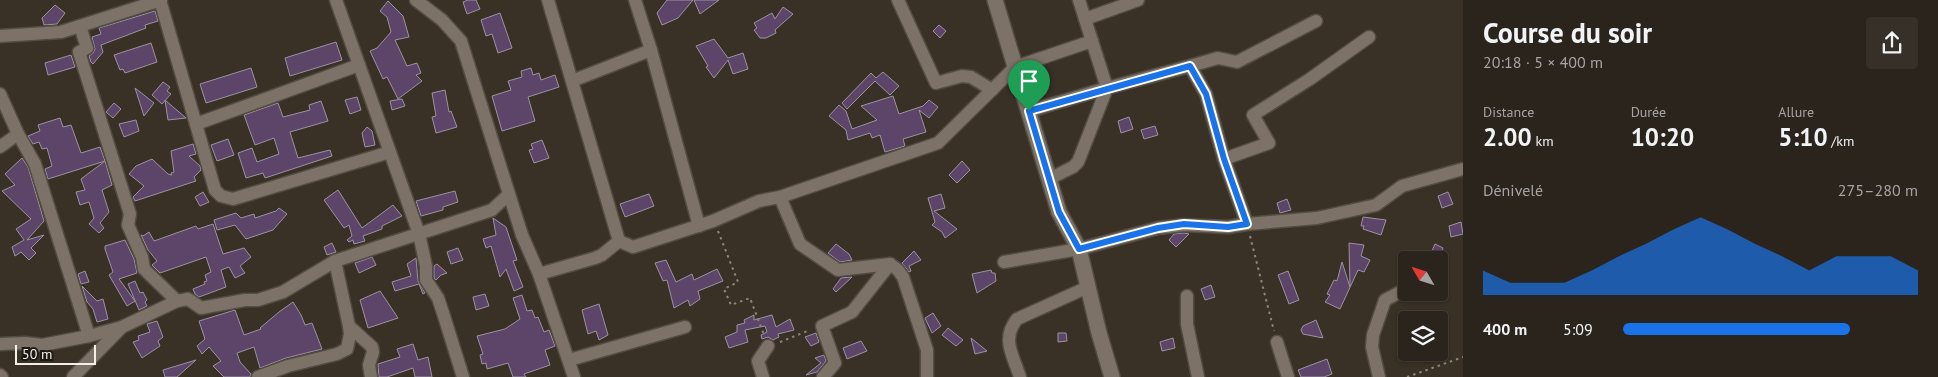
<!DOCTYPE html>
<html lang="fr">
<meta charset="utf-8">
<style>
body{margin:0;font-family:"PT Sans",sans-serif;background:#373029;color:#f1f3f6;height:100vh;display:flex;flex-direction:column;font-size:19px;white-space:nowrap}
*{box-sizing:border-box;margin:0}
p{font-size:16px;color:#a6a4a3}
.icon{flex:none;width:28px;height:28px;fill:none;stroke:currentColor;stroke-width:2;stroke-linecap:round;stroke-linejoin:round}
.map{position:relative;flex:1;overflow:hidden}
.details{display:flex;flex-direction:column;background:#2b241c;width:475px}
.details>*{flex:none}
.needle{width:32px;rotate:309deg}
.tools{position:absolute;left:1398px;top:251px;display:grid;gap:10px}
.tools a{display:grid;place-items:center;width:50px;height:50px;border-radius:5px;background:#2b241c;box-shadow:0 1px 4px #0004,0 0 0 1px #47413b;font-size:25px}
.scale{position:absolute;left:15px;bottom:12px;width:81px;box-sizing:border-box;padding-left:5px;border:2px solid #f6efe9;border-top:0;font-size:14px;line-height:18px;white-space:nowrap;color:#f6efe9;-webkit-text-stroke:4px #1d1914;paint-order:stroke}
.pin{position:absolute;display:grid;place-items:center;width:42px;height:42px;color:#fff;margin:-51px -21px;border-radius:50% 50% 50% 0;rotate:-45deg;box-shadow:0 0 5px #0007}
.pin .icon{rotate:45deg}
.round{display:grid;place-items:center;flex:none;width:52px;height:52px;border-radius:5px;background:#373029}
.overview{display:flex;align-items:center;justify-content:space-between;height:85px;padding:0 20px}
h1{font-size:28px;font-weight:800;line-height:38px}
.figures{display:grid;grid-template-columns:repeat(3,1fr);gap:8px;height:85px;padding:5px 20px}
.figures div{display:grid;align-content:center}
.figures b{font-size:25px;font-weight:800}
.figures small{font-size:14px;font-weight:400}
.figures p{font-size:14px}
.chart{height:140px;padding:10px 20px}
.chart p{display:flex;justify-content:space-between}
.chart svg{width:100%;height:90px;margin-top:5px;fill:#1a73e8;opacity:.7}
ul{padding:0 20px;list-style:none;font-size:16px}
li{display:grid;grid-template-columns:80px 60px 1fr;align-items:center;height:38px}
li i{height:12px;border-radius:6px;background:#1a73e8}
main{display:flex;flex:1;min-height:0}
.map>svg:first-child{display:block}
.building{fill:#5d4469;stroke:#9b93a0}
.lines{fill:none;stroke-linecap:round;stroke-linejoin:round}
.minor-casing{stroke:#534c43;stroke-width:15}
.tertiary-casing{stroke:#534c43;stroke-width:18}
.path{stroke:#8e867e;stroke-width:2;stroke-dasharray:2.5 4;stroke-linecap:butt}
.minor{stroke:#7d7267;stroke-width:12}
.tertiary{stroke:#7d7267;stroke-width:15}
.route-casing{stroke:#fff;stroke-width:10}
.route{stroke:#1a73e8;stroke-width:6}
</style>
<main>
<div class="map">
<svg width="1463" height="377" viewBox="0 0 1463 377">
<rect width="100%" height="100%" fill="#393026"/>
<g class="building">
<polygon points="468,0 476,0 480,9 467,14 463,2"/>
<polygon points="667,0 693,0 678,18 662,25 657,13"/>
<polygon points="694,0 719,0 700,14"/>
<polygon points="388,1 403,16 409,37 395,40 407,66 417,63 421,73 416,75 422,81 398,99 387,77 383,79 370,51 377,48 391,32 387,17 380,11"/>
<polygon points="55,5 65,13 57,24 44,25 42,18"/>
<polygon points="783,7 793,14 775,30 776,33 766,38 760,38 754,30 757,28 754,23 772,13 775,19"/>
<polygon points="155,11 158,21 145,25 146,28 101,45 103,52 93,64 91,62 89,56 93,53 95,49 92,37 101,34 99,28"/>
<polygon points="500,13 512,48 498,53 492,34 486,36 481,20"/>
<polygon points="939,25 946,31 940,38 933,31"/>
<polygon points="714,39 728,58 743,53 748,69 733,74 728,60 714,78 706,67 708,66 696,46"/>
<polygon points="336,42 342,60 290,76 285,58"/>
<polygon points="151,43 157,62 125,73 123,69 120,70 114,55"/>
<polygon points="71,55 75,67 48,75 45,63"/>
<polygon points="251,68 257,87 206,103 200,84"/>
<polygon points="531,68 533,75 539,73 541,80 555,75 559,87 528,97 535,121 502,131 492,96 511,90 508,81 522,77 521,71"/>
<polygon points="883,72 899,86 890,95 875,81 847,109 842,103 871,73 876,78"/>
<polygon points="163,82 170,87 167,91 171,94 162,104 152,95"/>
<polygon points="135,88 154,103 144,116"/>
<polygon points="445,90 449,112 451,111 457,127 436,133 432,117 436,116 432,93"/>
<polygon points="893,96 899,114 923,106 929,100 938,107 929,118 919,110 926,132 903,139 905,146 885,152 880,135 872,138 870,133 848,140 846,130 829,116 839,105 846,111 852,129 877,120 861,106"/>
<polygon points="357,97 361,110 350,114 345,100"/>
<polygon points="402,99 405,106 392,110 390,101"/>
<polygon points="165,100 186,118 168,120"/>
<polygon points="321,101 328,121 290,132 298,158 330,150 332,156 265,178 263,173 246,178 238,153 252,148 257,162 279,154 274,138 255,145 244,115 278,103 283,117 310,110 309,105"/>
<polygon points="114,103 121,109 113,118 106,112"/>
<polygon points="1129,117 1133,129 1121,133 1118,121"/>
<polygon points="60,118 63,127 71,125 81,153 100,147 105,161 48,179 45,169 52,166 47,148 42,149 39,142 33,144 28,136 40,131 38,125"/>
<polygon points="136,120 139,131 124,137 119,124"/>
<polygon points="1155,126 1158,135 1144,139 1141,130"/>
<polygon points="367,127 372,131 375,145 365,147 362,133"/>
<polygon points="228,139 234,155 217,161 211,145"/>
<polygon points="542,140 549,158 534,163 529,150 533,149 531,144"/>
<polygon points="193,144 196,154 189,156 200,166 201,170 194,177 196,181 135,201 133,197 144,186 129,174 136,166 152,159 168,174 172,175 171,173 174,172 171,151"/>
<polygon points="22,158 28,167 44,221 27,240 44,235 31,248 36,253 29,260 21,252 15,256 12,247 24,240 16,229 31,219 2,191 15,185 5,174"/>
<polygon points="105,161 112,185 102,190 109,212 100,223 104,228 99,233 89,224 94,218 89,202 80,205 76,192 85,190 81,179"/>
<polygon points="962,161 970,170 957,183 949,175"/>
<polygon points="338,190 362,228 393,205 402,216 382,226 382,229 363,236 365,241 354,244 353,240 349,242 347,240 352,236 349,225 344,228 324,200"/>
<polygon points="455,191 458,202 443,207 443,210 421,216 416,201"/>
<polygon points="203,192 209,202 200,206 195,197"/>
<polygon points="1448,192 1453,204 1442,208 1438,196"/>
<polygon points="649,194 654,206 625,217 620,204"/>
<polygon points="941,194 945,208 934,211 957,229 945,238 942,232 932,225 935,222 928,198"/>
<polygon points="1287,199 1291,210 1280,213 1277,203"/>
<polygon points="279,208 287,214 273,230 246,239 235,225 217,230 214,220 236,213 241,218 254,214 255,218 276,211"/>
<polygon points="1363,217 1386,220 1381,235 1363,229 1364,226 1361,226"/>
<polygon points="493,218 506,227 517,260 513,261 523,287 514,291 506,269 500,277 491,246 486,248 483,239 496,235"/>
<polygon points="1461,222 1463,234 1451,237 1449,226"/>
<polygon points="213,224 223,254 244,248 251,257 240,266 245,273 235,278 229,267 221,270 226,287 199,297 195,294 193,289 205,284 204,282 207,281 205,275 211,272 206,257 160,273 152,265 157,261 148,250 141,235 143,236 149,232 154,241 196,226 198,229"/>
<polygon points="1184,233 1189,234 1176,247 1169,240 1174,234"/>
<polygon points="125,240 134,259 137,273 119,279 135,301 127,306 109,275 113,272 105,249 105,246"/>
<polygon points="332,243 336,252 327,255 324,247"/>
<polygon points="1349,243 1364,245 1361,256 1370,260 1364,272 1358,270 1340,309 1325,302 1330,295 1327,294 1334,280 1337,281 1342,262 1350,287"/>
<polygon points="836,244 849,254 852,260 840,262 828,253"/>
<polygon points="1435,244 1443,248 1440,256 1432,251"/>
<polygon points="458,248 463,260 451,264 447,252"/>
<polygon points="914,251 921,260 909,266 911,271 909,272 902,263"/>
<polygon points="372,257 376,265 359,273 355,263"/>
<polygon points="416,258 418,281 425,293 423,294 419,284 395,291 392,282 411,276 407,264"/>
<polygon points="666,260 676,282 692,274 694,280 717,269 723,281 698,291 700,299 690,306 688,300 674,308 667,280 663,281 655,263"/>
<polygon points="437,264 447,273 441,275 436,280 434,278 434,266"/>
<polygon points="991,270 992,273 995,273 996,281 977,293 972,274"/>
<polygon points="85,271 89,282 81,284 78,274"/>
<polygon points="1288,271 1299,300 1289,304 1278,275"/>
<polygon points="852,277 836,292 833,289 841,278"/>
<polygon points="135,281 140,293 143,292 147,300 145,302 147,306 139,310 128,284"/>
<polygon points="1211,285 1215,297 1205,300 1201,289"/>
<polygon points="82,286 97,301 103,299 108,319 97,322 93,309 87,302"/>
<polygon points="380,291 398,318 368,328 360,300"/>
<polygon points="485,294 489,306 476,310 473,297"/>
<polygon points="522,295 527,311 532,310 535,318 538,317 544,332 549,330 555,346 545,350 550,365 524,374 526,377 513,377 508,363 487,369 486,363 482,364 480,355 483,354 477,336 505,329 520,319 513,298"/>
<polygon points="293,302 301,315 305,325 312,323 322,349 286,358 260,368 254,347 237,353 240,362 251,374 250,377 224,377 213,366 221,361 209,347 202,354 197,346 205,339 199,321 235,310 244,335 261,329 260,328 279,312"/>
<polygon points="599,304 608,335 599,340 596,331 588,334 582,310"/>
<polygon points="933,313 941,326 932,333 925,318"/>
<polygon points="754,315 754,320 772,315 776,327 790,319 794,330 778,334 779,337 773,340 768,337 762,339 761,335 767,332 765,326 745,330 748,342 729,348 725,337 737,332 737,325 745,323 744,320"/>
<polygon points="1316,320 1323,338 1303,334 1301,330 1303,326"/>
<polygon points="157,321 163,337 158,341 160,346 142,358 133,342 139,340 138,336 150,332 147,324"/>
<polygon points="948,328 963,340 956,346 942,335"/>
<polygon points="816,333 819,342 811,346 805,337"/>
<polygon points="1058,333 1066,333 1067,341 1058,342"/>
<polygon points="971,338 987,351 975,354"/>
<polygon points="1173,338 1175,348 1162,351 1160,342"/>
<polygon points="861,341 867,351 847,359 843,348"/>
<polygon points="413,344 418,360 428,357 432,377 415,377 413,368 387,377 379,377 378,364 400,357 397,349"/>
<polygon points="824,355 826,361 817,372 806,375 821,363 815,358"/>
<polygon points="1327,359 1332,374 1324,377 1301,377 1298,370"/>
<polygon points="196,360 177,377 165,377 163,370"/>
</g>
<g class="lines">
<defs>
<g id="minor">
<polyline points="160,0 215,190 221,196 233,199 390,152"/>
<polyline points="336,0 419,234 426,266 426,280 438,298 444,316 463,377"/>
<polyline points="416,0 442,20 461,41 509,194 522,235 539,274 574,377"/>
<polyline points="548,0 619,241 633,247 713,221 759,201 780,197 938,143 1015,67 1092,41 1085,19 1138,0"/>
<polyline points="635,0 651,50 699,226"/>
<polyline points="898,0 936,83 962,76 971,77 992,90"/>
<polyline points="1079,0 1085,19"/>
<polyline points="80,26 87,48 79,52 130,214 128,225 142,257 144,269 177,301"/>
<polyline points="0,36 61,32 161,0"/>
<polyline points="572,81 651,50"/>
<polyline points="0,94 18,134 35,164 89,336"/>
<polyline points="1029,111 1107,88 1092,41"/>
<polyline points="196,124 359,65"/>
<polyline points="0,147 18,134"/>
<polyline points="1224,159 1269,143 1253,115 1310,79 1369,37"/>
<polyline points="1049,179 1073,167 1078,162 1107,88 1190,66"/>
<polyline points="780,197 800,244 838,270 890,264 898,270 903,277 927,350 927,377"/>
<polyline points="1247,224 1224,159 1206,94 1190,66 1218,58 1237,62 1316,21"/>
<polyline points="1004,262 1079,249 1158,228 1184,225 1228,227 1247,224 1317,218 1376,205 1402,186 1463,169"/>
<polyline points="539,274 595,258 602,255 619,241"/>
<polyline points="1187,296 1187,324 1198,377"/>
<polyline points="349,326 372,347 373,352 369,365 371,377"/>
<polyline points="1277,342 1288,377"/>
<polyline points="0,344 25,343 42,345 89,336 122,327 177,301 188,299 201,308 245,300 258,300 283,292 335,261 492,210 509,194"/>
<polyline points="569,360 685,327"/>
<polyline points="0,375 2,377"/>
<polyline points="73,377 122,327"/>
<polyline points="258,377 288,366 337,354 347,349 350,334 349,326 335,261"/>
<polyline points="763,377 758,361 768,346"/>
<polyline points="823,377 835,363 822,326 852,312 890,264"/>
<path d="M 1020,377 C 1013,355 1001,339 1017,319 L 1088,287"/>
<polyline points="1379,377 1372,347 1373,335 1385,300 1406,289"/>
</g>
<polyline id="tertiary" points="995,0 1059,212 1079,249 1099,333 1112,377"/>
</defs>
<use href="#minor" class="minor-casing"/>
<use href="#tertiary" class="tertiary-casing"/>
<g class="path">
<polyline points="718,231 738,282 724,289 731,305 750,298 764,335"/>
<polyline points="1250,236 1274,331"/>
<polyline points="780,342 810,330"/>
<polyline points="1407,377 1463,357"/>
</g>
<use href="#minor" class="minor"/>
<use href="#tertiary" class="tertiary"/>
</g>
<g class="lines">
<defs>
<polygon id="route" points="1190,66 1206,94 1224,159 1247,224 1228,227 1184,224 1158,228 1079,249 1059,212 1029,111"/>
</defs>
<use href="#route" class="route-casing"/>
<use href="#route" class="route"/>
</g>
</svg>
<div class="tools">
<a><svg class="needle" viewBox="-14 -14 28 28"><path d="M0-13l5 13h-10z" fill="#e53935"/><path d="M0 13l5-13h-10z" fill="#a6a4a3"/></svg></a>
<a><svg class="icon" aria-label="layers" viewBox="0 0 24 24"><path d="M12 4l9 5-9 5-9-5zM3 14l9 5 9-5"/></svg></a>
</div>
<div class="scale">50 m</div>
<div class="pin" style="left:1029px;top:111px;background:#1e9e55"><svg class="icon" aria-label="arrive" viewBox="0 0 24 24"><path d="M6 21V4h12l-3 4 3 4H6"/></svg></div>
</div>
<section class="details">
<div class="overview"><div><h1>Course du soir</h1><p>20:18 · 5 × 400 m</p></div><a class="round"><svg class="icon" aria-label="share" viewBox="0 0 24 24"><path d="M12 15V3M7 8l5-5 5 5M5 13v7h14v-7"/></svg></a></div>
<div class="figures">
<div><p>Distance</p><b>2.00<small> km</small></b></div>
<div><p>Durée</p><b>10:20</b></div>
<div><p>Allure</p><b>5:10<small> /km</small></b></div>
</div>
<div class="chart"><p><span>Dénivelé</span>275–280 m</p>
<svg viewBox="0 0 160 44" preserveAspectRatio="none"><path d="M0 44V32L10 38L20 38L30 38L40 32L50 25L60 19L70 12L80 6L90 12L100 19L110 25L120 32L130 25L140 25L150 25L160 32V44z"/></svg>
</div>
<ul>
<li><b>400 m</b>5:09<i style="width:77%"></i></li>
</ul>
</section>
</main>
